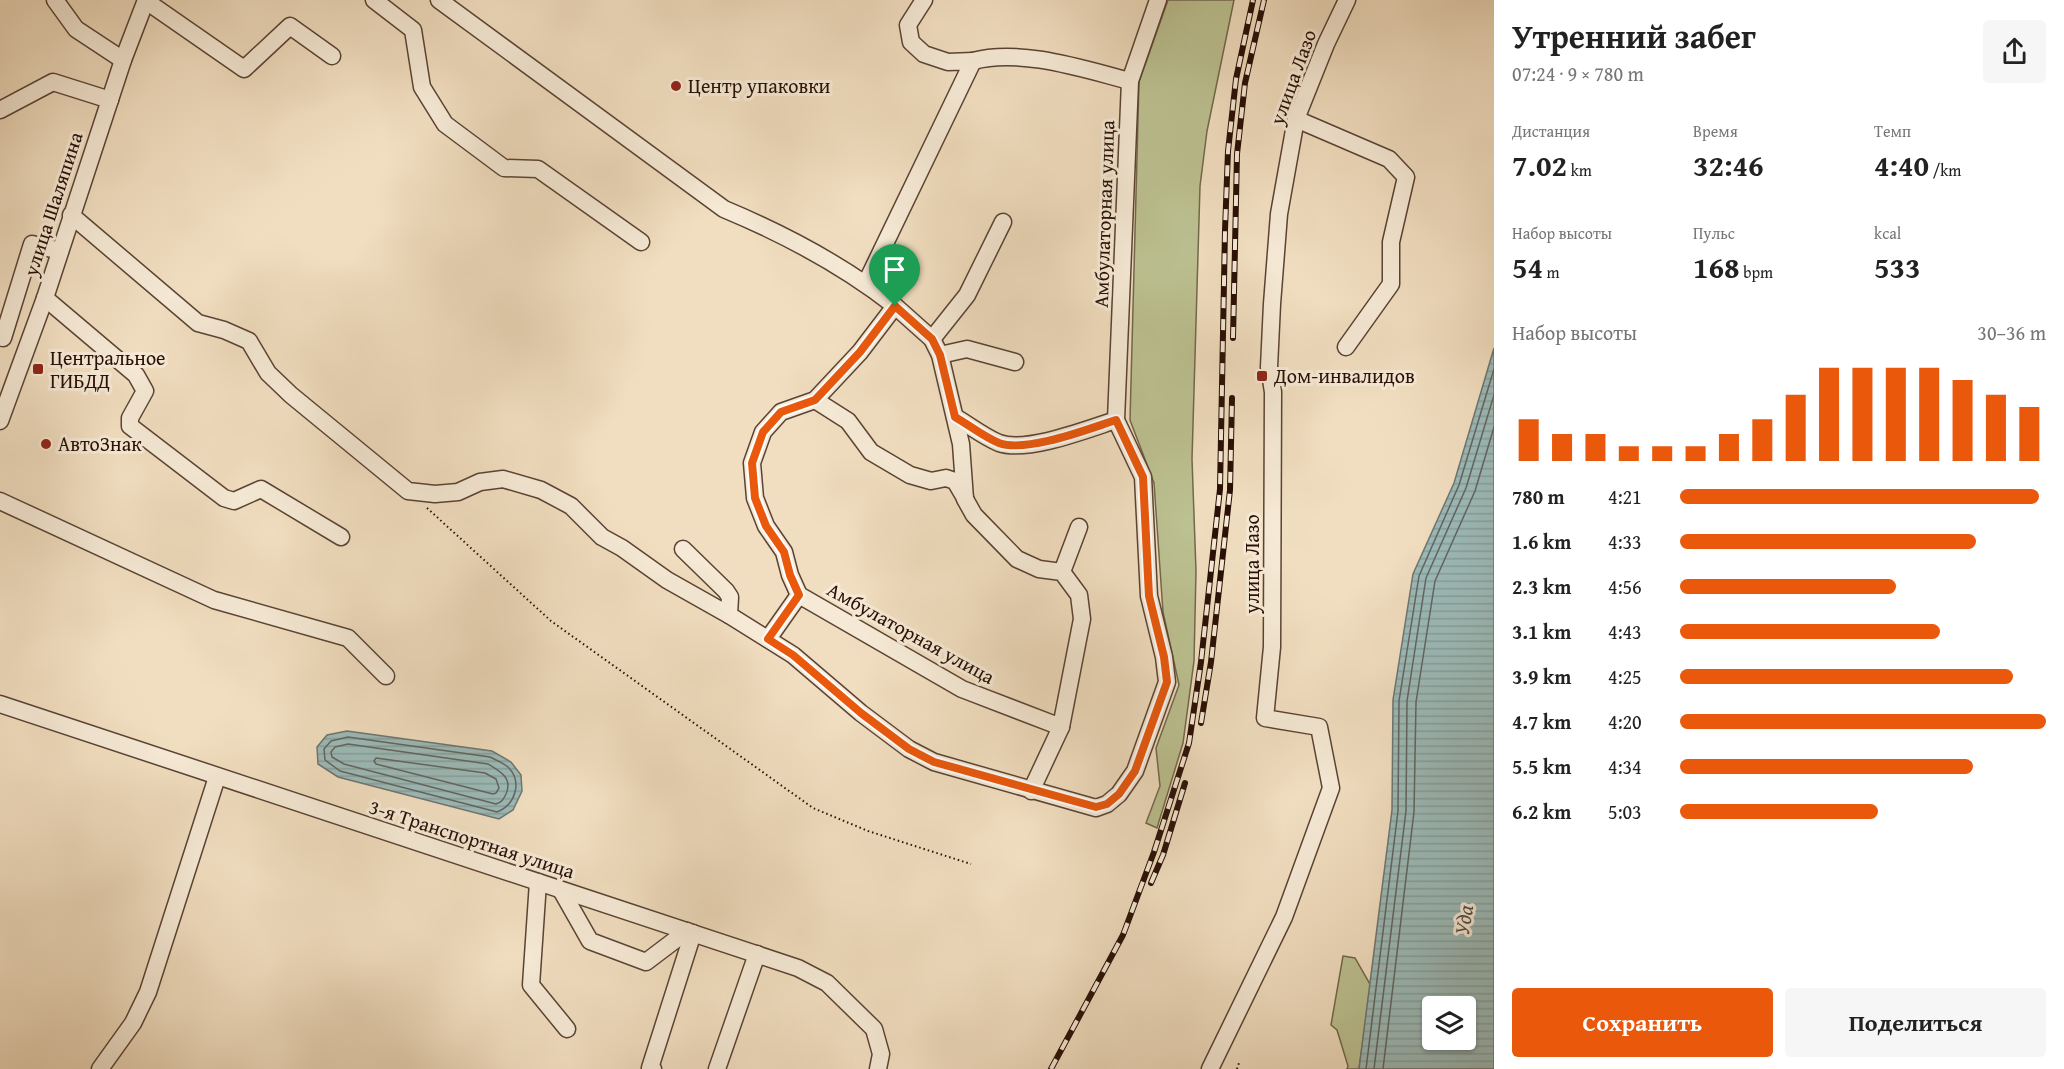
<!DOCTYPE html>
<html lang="ru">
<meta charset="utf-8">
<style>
body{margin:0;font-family:"Gentium Book Plus",serif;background:#f6f6f6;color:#222;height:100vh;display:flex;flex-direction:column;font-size:22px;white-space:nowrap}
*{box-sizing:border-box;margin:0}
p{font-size:20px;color:#767676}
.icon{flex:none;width:33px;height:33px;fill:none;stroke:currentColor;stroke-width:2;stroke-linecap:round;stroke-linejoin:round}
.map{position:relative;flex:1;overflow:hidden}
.details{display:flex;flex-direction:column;background:#fff;width:570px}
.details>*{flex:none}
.buttons{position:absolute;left:1422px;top:996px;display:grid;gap:12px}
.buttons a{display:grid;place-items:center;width:54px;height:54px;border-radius:6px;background:#fff;box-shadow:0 2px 4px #0004;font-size:30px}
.pin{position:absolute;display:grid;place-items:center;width:51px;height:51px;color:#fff;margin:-62px -26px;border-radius:50% 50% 50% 0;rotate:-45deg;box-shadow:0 0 6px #0007}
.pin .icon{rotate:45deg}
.round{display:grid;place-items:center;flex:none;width:63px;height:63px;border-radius:6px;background:#f6f6f6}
.overview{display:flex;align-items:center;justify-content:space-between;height:102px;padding:0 18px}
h1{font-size:33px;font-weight:800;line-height:45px}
.metrics{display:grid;grid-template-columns:repeat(3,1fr);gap:9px;height:102px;padding:6px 18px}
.metrics div{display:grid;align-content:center}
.metrics b{font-size:30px;font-weight:800}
.metrics small{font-size:16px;font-weight:400}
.metrics p{font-size:16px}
.chart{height:168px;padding:12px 18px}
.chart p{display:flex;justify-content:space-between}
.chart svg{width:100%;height:108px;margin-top:6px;stroke:#ea580c;stroke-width:6}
.action{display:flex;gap:12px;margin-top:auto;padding:12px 18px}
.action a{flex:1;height:69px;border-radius:6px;background:#ea580c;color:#fff;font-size:24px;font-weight:800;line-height:69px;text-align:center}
.action a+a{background:#f6f6f6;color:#222}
ul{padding:0 18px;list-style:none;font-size:20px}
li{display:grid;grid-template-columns:96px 72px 1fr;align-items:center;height:45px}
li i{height:15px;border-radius:8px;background:#ea580c}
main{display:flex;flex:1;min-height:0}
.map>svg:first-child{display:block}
.grass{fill:#bcc191;stroke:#72684c;stroke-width:1.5}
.water{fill:url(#water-rules);stroke:#6e7671;stroke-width:1.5;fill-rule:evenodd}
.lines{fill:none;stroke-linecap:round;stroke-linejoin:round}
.shore{stroke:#626560;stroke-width:1.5}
.minor-casing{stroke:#5a4334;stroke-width:19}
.path{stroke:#280f06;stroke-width:2;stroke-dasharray:1.5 3;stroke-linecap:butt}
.minor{stroke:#f6ead6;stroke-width:16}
.rail-casing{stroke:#280f06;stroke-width:6}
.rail{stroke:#f6ead6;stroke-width:4;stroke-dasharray:11;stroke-linecap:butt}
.route-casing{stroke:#fff;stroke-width:12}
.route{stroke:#ea580c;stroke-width:8}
.poi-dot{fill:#8f2418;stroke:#f6ead6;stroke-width:2}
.labels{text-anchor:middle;stroke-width:6;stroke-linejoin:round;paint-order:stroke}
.street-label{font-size:20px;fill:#280f06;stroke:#f6ead6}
.poi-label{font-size:20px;fill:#280f06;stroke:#f6ead6;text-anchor:start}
.water-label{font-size:21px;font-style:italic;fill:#514b45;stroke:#f6ead6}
</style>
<main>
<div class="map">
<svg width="1494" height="1069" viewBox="0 0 1494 1069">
<defs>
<pattern id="water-rules" width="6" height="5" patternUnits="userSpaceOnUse" patternTransform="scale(1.5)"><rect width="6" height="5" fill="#9cbbb9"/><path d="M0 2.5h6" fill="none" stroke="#86a09e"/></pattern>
</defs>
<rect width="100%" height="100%" fill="#f1dec0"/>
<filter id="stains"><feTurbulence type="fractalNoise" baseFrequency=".00333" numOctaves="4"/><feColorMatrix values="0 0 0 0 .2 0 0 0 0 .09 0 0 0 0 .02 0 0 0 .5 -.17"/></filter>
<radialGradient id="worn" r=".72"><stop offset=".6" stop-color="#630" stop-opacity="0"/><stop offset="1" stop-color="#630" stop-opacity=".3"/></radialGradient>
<g class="grass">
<polygon points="1168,0 1234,0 1207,131 1200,186 1192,459 1196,571 1194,661 1183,743 1157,828 1146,823 1160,786 1156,748 1179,685 1163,612 1154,483 1130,420 1139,82"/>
<polygon points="1343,956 1355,958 1371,986 1359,1069 1347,1069 1348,1066 1337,1030 1331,1025"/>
</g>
<g class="water">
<path d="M 1494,348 L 1494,1069 L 1359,1069 L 1392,810 L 1393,700 L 1413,574 L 1454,483 ZM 1466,1006 L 1466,1040 L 1432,1040 L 1432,1006 Z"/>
<polygon points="347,731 492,751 511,762 521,775 522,791 513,810 499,819 338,777 318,764 317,747 327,735"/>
</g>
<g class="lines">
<g class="shore">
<path d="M 348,737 L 490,757 C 496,760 503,763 508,767 C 523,782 515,805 497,812 L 340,771 L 325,760 L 324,749 L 331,741 Z"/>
<path d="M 348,744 L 488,764 C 500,771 513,778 506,794 C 503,800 502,802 496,804 L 344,764 L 332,757 L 331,752 L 335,747 Z"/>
<polygon points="376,758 485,773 496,779 499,788 496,793 493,794 376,764 374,761"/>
<polyline points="1366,1069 1398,811 1399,701 1419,576 1459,485 1494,369"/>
<polyline points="1374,1069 1406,811 1407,701 1426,578 1466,488 1494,395"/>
<polyline points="1383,1069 1414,812 1416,702 1435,581 1475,491 1494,427"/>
</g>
<defs>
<g id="minor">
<polyline points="55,0 76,29 123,60"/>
<polyline points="374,0 413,30 422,87 445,124 504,168 538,169 641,242"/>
<path d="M 439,0 L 724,209 C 784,234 844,266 895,306 L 860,352 L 815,400 L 781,412 L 763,432 L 752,463 L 755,498 L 766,526 L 784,552 L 790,575 L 799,595 L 962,689 L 1061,727 L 1082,619 L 1079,595 L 1062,572 L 1039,569 L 1017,559 L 974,515 L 965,499 L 961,444 L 940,355 L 932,339 L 895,306"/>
<polyline points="146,1 244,69 290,26 332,56"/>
<path d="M 973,61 C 1020,48 1083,69 1130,81"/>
<polyline points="0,110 53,82 110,100"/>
<polyline points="1296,119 1389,159 1406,177 1391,242 1391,284 1346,347"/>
<polyline points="71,215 198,323 224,330 249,341 268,373 291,395 408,491 435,494 458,492 480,482 503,479 541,490 571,506 602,537 622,548 667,580 729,615"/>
<polyline points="866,283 973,61 948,62 924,54 911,42 908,25 924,0"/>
<polyline points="45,298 136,375 145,391 130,418 130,426 224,498 234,501 261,489 341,537"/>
<polyline points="3,338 32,244 60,251"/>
<polyline points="932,339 967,295 1003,222"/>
<polyline points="940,355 967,349 1015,362"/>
<polyline points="815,400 848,421 871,452 910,475 931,481 946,478 955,481 965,498"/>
<path d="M 955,417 C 969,425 984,437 999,443 C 1027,453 1088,429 1116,420"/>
<polyline points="0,421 45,298 123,60 146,0"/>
<polyline points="0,501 214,600 348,638 386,676"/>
<polyline points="683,549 726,591 730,597 729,615 793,655 861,713 909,749 934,762 1096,808 1107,804 1119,794 1135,771 1167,682 1164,657 1149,596 1143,477 1116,420 1130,81 1158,0"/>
<polyline points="1062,572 1079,527"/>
<polyline points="768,639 799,595"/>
<polyline points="0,704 798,968 827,983 874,1029 881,1054 878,1069"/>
<polyline points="1031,791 1061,727"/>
<polyline points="538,882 531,985 567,1029"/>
<polyline points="561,890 590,941 646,962 687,931"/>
<polyline points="100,1069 133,1023 148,992 217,777"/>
<polyline points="653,1069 650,1068 693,933"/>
<polyline points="717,1069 757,954"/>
<polyline points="1210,1069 1284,917 1331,788 1319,727 1265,718 1272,647 1273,392 1269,367 1272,304 1279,214 1296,119 1326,44 1347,0"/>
</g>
</defs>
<use href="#minor" class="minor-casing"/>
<g class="path">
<polyline points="427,508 551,621 813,808 868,831 971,864"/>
<polyline points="1237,1069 1239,1063"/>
</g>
<use href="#minor" class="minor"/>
<defs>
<g id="rail">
<polyline points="1233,338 1237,154 1245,83 1264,0"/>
<polyline points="1201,723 1211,662 1230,490 1232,398"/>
<polyline points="1151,883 1163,855 1185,783"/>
<polyline points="1051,1069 1123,935 1154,852 1189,743 1201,662 1220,489 1225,230 1228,151 1236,79 1253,0"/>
</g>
</defs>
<use href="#rail" class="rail-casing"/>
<use href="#rail" class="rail"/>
</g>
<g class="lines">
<defs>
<path id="route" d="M 895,306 L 932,339 L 940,355 L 955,417 C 969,425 984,437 999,443 C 1027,453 1088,429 1116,420 L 1143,477 L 1149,596 L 1164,657 L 1167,682 L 1135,771 L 1119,794 L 1107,804 L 1096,807 L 934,762 L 909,749 L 861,713 L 793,655 L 768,639 L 799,595 L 790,575 L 784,552 L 766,526 L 755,498 L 752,463 L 763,432 L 781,412 L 815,400 L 860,352 Z"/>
</defs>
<use href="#route" class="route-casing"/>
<use href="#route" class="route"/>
</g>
<g class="poi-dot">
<circle cx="676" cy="86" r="6"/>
<rect x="32" y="363" width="12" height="12" rx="3"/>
<rect x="1256" y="370" width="12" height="12" rx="3"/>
<circle cx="46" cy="444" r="6"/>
</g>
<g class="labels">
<g class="street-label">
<text transform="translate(1293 77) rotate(-70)" y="7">улица Лазо</text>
<text transform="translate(53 204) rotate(-72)" y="7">улица Шаляпина</text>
<text transform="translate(1104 214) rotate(-88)" y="7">Амбулаторная улица</text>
<text transform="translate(1252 564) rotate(-90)" y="7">улица Лазо</text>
<text transform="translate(911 633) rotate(29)" y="7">Амбулаторная улица</text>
<text transform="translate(472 839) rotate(18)" y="7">3-я Транспортная улица</text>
</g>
<g class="poi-label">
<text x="688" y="93">Центр упаковки</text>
<text x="50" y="365">Центральное<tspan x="50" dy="23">ГИБДД</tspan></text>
<text x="1274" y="383">Дом-инвалидов</text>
<text x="58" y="451">АвтоЗнак</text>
</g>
<g class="water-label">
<text transform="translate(1464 920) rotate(-81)" y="7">Уда</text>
</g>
</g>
<rect width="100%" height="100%" filter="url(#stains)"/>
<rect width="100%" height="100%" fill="url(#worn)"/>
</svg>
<div class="buttons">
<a><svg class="icon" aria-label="layers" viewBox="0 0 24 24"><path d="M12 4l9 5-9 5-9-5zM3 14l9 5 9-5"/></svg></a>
</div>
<div class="pin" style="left:895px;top:306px;background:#1e9e55"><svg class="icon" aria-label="arrive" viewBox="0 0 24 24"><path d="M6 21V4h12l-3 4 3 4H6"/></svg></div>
</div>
<section class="details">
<div class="overview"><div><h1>Утренний забег</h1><p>07:24 · 9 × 780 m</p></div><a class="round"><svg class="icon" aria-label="share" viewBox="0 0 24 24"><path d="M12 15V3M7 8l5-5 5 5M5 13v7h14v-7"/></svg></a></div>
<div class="metrics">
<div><p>Дистанция</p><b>7.02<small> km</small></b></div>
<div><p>Время</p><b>32:46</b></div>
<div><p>Темп</p><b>4:40<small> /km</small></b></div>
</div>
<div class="metrics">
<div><p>Набор высоты</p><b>54<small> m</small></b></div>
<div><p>Пульс</p><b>168<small> bpm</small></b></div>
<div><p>kcal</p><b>533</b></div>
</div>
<div class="chart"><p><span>Набор высоты</span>30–36 m</p>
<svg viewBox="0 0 160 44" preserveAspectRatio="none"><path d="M5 44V27M15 44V33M25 44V33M35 44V38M45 44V38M55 44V38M65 44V33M75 44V27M85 44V17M95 44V6M105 44V6M115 44V6M125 44V6M135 44V11M145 44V17M155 44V22"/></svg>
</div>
<ul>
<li><b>780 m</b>4:21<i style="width:98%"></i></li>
<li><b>1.6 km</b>4:33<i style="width:81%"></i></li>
<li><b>2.3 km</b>4:56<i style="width:59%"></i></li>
<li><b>3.1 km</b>4:43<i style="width:71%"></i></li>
<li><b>3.9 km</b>4:25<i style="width:91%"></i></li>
<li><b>4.7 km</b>4:20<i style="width:100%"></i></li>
<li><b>5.5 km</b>4:34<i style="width:80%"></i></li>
<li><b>6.2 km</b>5:03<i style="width:54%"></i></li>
</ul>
<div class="action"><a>Сохранить</a><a>Поделиться</a></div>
</section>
</main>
